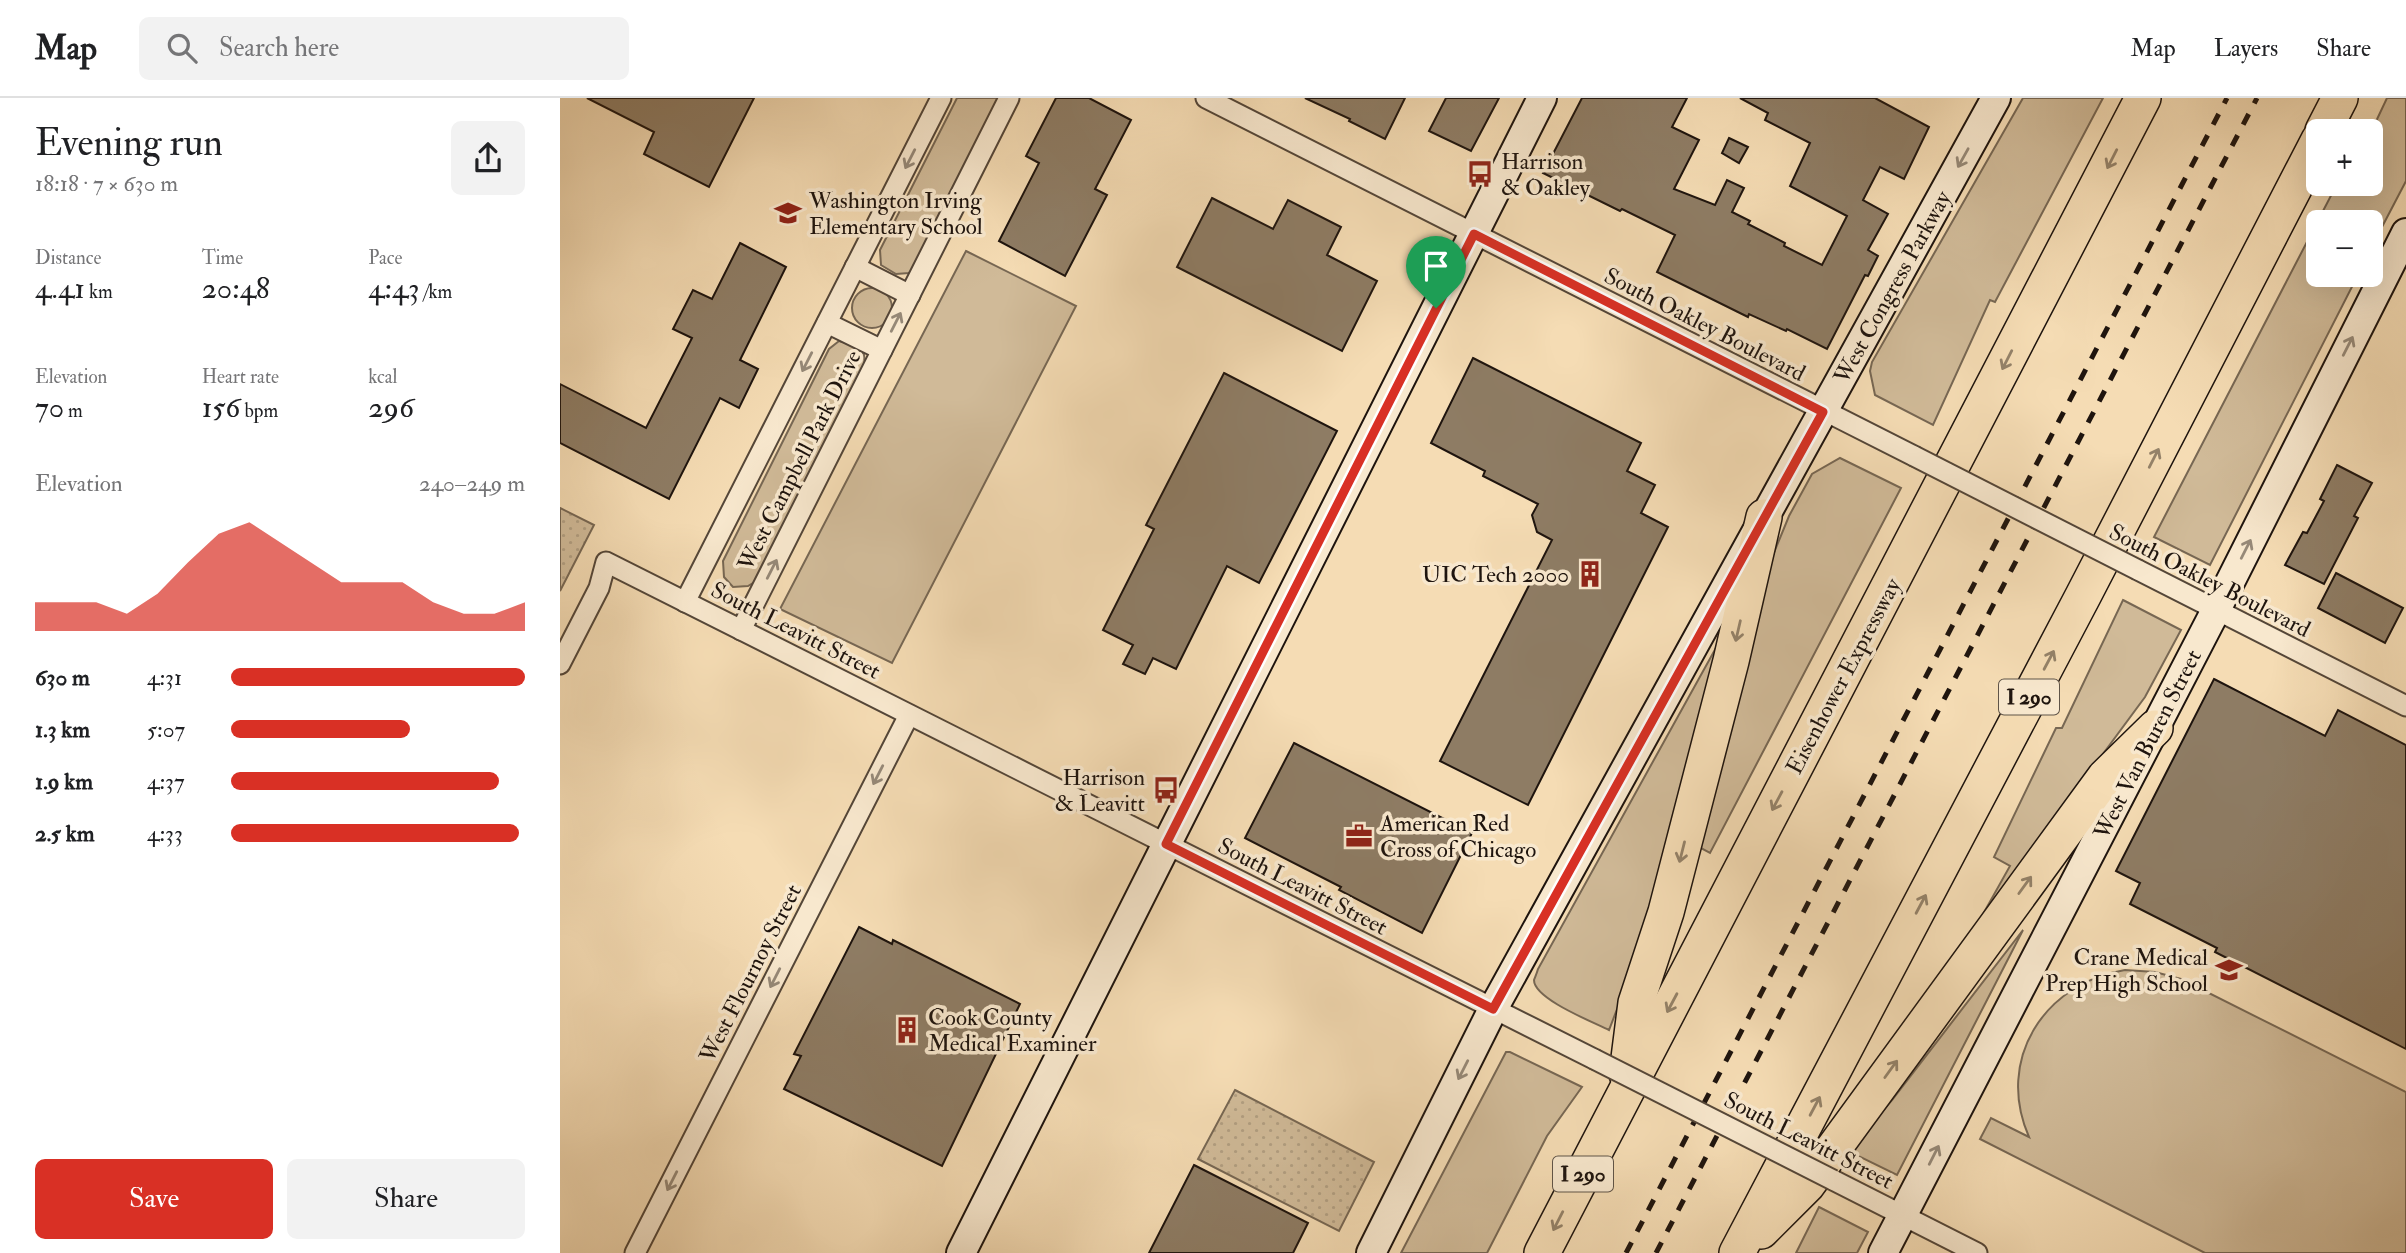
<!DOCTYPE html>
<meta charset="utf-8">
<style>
body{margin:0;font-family:"IM FELL Double Pica",serif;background:#f2f2f2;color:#202124;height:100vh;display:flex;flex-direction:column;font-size:26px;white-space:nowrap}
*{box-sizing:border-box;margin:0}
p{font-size:23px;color:#757577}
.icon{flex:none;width:38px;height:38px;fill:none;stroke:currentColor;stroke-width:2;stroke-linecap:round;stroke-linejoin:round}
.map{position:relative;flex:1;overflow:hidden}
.details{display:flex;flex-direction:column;background:#fff;width:560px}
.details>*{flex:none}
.controls{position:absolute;left:1746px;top:21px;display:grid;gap:14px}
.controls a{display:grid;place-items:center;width:77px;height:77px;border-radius:10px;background:#fff;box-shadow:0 7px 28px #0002;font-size:35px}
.pin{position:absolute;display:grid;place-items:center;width:60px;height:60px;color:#fff;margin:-72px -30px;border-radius:50% 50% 50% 0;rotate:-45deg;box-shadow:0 0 7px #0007}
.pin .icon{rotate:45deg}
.round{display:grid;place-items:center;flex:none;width:74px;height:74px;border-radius:10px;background:#f2f2f2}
.headline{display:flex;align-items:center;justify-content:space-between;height:119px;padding:0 35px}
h1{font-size:38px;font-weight:600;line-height:52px}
.stats{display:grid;grid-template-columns:repeat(3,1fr);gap:10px;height:119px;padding:7px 35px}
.stats div{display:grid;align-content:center}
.stats b{font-size:30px;font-weight:600}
.stats small{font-size:19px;font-weight:400}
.stats p{font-size:19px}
.chart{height:196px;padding:14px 35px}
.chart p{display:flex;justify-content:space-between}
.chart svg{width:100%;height:126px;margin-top:7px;fill:#d93025;opacity:.7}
.primary-button{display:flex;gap:14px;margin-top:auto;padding:14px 35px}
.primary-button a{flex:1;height:80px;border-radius:10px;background:#d93025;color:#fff;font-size:28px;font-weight:600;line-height:80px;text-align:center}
.primary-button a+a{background:#f2f2f2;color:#202124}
ul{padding:0 35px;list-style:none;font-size:23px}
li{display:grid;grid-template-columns:112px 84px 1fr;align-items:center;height:52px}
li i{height:18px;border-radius:9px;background:#d93025}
header{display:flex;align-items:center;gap:42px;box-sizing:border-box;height:98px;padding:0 35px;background:#fff;border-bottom:2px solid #e0e0e0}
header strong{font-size:33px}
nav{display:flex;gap:38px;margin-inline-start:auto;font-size:24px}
.search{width:490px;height:63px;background:#f2f2f2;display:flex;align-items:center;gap:18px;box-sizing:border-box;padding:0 24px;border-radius:10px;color:#757577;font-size:26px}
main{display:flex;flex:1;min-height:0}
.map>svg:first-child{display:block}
.green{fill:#d0ba98;stroke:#776753;stroke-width:2}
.park{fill:url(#park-dots);stroke:#776753;stroke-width:2}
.building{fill:#8e7c64;stroke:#1e140e;stroke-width:2}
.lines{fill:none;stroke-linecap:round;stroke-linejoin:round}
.street-casing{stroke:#544638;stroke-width:23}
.secondary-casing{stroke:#1e140e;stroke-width:32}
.highway-casing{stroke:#1e140e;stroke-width:38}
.street{stroke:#f8e8ce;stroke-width:19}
.secondary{stroke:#f8e8ce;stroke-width:28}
.highway{stroke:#f5dcb4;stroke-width:35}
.rail{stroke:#1e140e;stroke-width:5;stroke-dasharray:12 12;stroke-linecap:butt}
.street-bridge-casing{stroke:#544638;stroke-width:23;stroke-linecap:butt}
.street-bridge{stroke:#f8e8ce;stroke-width:19}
.oneway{stroke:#968978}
.oneway2{stroke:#948269}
.route-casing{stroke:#fff;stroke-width:14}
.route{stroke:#d93025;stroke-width:9}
.labels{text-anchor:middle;stroke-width:7;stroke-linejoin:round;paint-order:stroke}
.shield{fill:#f8e8ce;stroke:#5f5448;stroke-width:2}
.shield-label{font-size:21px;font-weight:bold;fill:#1e140e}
.poi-label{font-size:23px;fill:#1e140e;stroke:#f8e8ce;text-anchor:start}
.street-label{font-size:23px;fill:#1e140e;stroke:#f8e8ce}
</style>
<header>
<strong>Map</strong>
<div class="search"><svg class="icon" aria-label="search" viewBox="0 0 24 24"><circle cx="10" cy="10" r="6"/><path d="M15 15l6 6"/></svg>Search here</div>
<nav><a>Map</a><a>Layers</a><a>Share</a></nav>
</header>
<main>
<section class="details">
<div class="headline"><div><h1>Evening run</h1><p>18:18 · 7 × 630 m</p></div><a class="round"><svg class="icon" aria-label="share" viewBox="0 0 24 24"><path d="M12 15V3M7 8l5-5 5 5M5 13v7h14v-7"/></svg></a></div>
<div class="stats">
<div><p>Distance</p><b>4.41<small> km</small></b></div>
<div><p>Time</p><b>20:48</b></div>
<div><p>Pace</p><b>4:43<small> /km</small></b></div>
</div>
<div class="stats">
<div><p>Elevation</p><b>70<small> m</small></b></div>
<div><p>Heart rate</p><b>156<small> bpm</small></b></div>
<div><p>kcal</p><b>296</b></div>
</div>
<div class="chart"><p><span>Elevation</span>240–249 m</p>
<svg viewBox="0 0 160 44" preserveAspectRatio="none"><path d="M0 44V34L10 34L20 34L30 38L40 31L50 20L60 10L70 6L80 13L90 20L100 27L110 27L120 27L130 34L140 38L150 38L160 34V44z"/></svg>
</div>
<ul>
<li><b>630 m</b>4:31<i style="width:100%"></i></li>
<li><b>1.3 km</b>5:07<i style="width:61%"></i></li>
<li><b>1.9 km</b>4:37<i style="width:91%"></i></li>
<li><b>2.5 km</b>4:33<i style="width:98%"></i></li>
</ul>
<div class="primary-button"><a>Save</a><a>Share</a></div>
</section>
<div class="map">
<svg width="1846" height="1155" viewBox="0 0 1846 1155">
<defs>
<pattern id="park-dots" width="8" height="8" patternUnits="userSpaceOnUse" patternTransform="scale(1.75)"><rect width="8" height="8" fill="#d0ba98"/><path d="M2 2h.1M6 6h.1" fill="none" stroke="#b29f82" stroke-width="1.8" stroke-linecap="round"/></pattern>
</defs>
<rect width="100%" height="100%" fill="#f5dcb4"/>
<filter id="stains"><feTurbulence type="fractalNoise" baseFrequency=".00286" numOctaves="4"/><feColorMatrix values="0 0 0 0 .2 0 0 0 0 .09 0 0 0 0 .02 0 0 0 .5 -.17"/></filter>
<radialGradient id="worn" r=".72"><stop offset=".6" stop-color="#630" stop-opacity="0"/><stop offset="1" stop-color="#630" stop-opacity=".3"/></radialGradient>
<g class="green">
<polygon points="397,0 442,0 359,166 349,175 336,176 321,167 320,152"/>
<polygon points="1463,0 1543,0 1435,204 1430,202 1373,327 1315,297 1310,273 1312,264"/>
<polygon points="1827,0 1846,0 1846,83 1811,150 1811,124 1759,124 1759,177 1798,177 1650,467 1594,439 1777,86 1811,86 1811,34"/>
<polygon points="406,153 516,208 332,565 220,511"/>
<circle cx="312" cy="210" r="20"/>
<polygon points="279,243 293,247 304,256 305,270 198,482 188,488 173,489 164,479 163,463 269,251"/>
<polygon points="1280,360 1341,390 1150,755 1137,748 1213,457 1229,418 1252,376"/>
<polygon points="1563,502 1621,532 1585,599 1461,767 1404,850 1450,768 1434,759 1496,630 1502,630"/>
<path d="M 1157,548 L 1119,726 L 1071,875 L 1049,932 C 1033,924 974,901 974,882 C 975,879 977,875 978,871 Z"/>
<polygon points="1463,832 1337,1077 1288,1053 1332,1002"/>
<path d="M 1565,872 L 1595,874 L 1621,881 L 1846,994 L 1846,1155 L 1645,1155 L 1420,1041 L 1431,1020 L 1469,1039 C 1435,962 1484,885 1565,872 Z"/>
<polygon points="946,954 950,954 1022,989 987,1038 927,1155 841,1155"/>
<polygon points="1259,1109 1308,1134 1297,1155 1236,1155"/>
</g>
<g class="park">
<polygon points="0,410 34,427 0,493"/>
<polygon points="675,992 814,1064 779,1133 638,1061"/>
</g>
<g class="building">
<polygon points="27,0 194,0 149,89 84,56 94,34"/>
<polygon points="496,0 529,0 571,22 535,91 547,97 505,178 439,143 479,65 466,58"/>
<polygon points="745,0 845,0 825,41 789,23 790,21"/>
<polygon points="886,0 939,0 911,53 869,33"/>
<polygon points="1022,0 1127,0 1112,29 1139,42 1114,91 1155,107 1167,82 1184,90 1172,114 1190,123 1188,126 1225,145 1224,148 1262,167 1287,118 1230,88 1250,45 1205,22 1208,15 1180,0 1315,0 1369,29 1344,81 1320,69 1303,102 1328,116 1308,152 1318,158 1308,178 1305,177 1267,251 1227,231 1226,233 1189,216 1188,219 1097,174 1115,137 1062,111 1060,113 983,75"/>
<polygon points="1169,40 1188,49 1179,65 1162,55"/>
<polygon points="652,100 713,131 728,102 781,129 767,157 817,183 782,253 617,169"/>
<polygon points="180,145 226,169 180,262 198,271 179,310 160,300 109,401 0,345 0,286 86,330 132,240 113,231 133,192 152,201"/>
<polygon points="913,260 1081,345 1067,373 1095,387 1081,415 1108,429 968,707 880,663 992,442 977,434 972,417 978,406 923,378 925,373 871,345"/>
<polygon points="664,275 777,333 699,485 667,468 616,571 593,560 585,576 563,566 573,547 543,532 594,431 586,427"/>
<polygon points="1777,367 1812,385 1794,418 1798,420 1764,486 1725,467 1743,434 1747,435 1764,403 1760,401"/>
<polygon points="1776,475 1843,510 1825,545 1758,510"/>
<polygon points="1654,581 1765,638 1778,612 1846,647 1846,951 1655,854 1657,850 1570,806 1580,785 1556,773"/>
<polygon points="734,645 912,735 862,835 779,792 781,789 685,740"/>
<polygon points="299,829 332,846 333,842 460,906 382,1068 224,991 241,958 234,956"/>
<polygon points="634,1067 748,1125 733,1155 589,1155"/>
</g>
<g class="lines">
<defs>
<g id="street">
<polyline points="646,0 1354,358"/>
<polyline points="295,169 350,197"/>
<polyline points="267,225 322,252"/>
<polyline points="1578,472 1846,608"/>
<polyline points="125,504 381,0"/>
<polyline points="181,532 449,0"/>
<polyline points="0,566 39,490 46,464 1034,961"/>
<polyline points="1273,1082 1417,1155"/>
<polyline points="75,1155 349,617"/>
</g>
<g id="secondary">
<polyline points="401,1155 982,0"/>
<polyline points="811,1155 933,911 1436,0"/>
<polyline points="1323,1155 1656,512 1846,135"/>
</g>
<g id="highway">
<polyline points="1763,33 1780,0"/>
<polyline points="1067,976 1076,905 1106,814 1171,563 1204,419"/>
<polyline points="1201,1133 1247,1087 1545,679 1595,630"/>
<polyline points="982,1155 1583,0"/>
<polyline points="1177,1155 1523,498 1759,42"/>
</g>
</defs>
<use href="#street" class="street-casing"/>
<use href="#secondary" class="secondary-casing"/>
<use href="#highway" class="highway-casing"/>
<use href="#street" class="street"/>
<use href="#secondary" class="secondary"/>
<use href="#highway" class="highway"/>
<g class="rail">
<polyline points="1066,1155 1667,0"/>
<polyline points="1096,1155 1697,0"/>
</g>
<defs>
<g id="street-bridge">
<polyline points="1354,358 1578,472"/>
<polyline points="1034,961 1273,1082"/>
</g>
</defs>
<use href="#street-bridge" class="street-bridge-casing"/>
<use href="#street-bridge" class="street-bridge"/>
</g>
<defs><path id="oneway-shaft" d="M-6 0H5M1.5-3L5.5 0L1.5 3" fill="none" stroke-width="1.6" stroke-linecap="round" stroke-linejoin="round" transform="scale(1.75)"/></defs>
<g class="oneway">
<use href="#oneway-shaft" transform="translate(1403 60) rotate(119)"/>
<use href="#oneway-shaft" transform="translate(350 61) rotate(117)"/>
<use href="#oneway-shaft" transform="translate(336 224) rotate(-63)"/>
<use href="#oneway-shaft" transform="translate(1788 248) rotate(-63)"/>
<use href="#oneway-shaft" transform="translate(247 264) rotate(117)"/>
<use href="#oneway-shaft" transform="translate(1686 451) rotate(-63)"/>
<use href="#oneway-shaft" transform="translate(212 471) rotate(-63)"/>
<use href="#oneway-shaft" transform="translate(318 677) rotate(117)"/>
<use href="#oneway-shaft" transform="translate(215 880) rotate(117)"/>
<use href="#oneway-shaft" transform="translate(903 972) rotate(117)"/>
<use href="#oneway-shaft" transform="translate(1374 1057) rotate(-63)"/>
<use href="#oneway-shaft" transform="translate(112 1083) rotate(117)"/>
</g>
<g class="oneway2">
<use href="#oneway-shaft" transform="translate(1552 61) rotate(117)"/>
<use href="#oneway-shaft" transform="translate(1447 262) rotate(117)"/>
<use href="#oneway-shaft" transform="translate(1594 360) rotate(-63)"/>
<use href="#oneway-shaft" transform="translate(1178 533) rotate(103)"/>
<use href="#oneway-shaft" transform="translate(1489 562) rotate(-62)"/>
<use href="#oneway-shaft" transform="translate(1217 703) rotate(118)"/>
<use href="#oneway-shaft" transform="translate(1122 754) rotate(104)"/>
<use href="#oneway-shaft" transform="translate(1465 787) rotate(-54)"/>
<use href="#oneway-shaft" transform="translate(1361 806) rotate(-62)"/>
<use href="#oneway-shaft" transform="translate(1112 905) rotate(118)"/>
<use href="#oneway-shaft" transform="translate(1331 971) rotate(-54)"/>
<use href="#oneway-shaft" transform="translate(1255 1008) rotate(-62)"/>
<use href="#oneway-shaft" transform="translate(998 1123) rotate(117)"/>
</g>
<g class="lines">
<defs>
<polygon id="route" points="914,136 1263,314 933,911 606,746"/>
</defs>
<use href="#route" class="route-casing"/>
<use href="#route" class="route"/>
</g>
<defs>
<symbol id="bus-bare" viewBox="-9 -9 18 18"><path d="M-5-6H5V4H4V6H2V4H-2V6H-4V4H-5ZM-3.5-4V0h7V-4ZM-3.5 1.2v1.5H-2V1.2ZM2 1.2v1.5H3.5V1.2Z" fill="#8f2418" stroke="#f8e8ce" stroke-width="2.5" paint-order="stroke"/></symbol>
<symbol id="school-bare" viewBox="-9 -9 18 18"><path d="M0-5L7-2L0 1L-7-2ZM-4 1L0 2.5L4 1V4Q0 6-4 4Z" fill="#8f2418" stroke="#f8e8ce" stroke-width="2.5" paint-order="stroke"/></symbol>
<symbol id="building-bare" viewBox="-9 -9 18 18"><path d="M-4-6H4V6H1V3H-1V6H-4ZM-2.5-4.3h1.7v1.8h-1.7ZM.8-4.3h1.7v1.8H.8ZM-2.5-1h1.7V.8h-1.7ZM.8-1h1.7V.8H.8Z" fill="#8f2418" stroke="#f8e8ce" stroke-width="2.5" paint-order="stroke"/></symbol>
<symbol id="office-bare" viewBox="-9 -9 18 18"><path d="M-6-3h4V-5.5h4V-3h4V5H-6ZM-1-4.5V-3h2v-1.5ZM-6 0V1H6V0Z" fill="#8f2418" stroke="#f8e8ce" stroke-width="2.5" paint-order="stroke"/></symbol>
</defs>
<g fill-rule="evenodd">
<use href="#bus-bare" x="901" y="57" width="38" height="38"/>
<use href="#school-bare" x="209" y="96" width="38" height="38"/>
<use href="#building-bare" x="1011" y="457" width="38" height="38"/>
<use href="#bus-bare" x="587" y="673" width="38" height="38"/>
<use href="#office-bare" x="780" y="719" width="38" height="38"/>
<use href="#school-bare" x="1650" y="853" width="38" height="38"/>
<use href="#building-bare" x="328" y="913" width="38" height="38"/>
</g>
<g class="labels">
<g class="shield">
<rect x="1439" y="581.5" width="60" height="35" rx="5"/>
<rect x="993" y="1058.5" width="60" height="35" rx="5"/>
</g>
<g class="shield-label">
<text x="1469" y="606">I 290</text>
<text x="1023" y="1083">I 290</text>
</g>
<g class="poi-label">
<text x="941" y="71">Harrison<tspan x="941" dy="26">&amp; Oakley</tspan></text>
<text x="249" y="110">Washington Irving<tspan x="249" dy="26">Elementary School</tspan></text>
<text x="1009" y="484" text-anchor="end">UIC Tech 2000</text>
<text x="585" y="687" text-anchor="end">Harrison<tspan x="585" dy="26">&amp; Leavitt</tspan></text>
<text x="820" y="733">American Red<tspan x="820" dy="26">Cross of Chicago</tspan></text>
<text x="1648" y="867" text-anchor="end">Crane Medical<tspan x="1648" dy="26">Prep High School</tspan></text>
<text x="368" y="927">Cook County<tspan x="368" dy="26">Medical Examiner</tspan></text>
</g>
<g class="street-label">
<text transform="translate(1332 189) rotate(-61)" y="8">West Congress Parkway</text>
<text transform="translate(1145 226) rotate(27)" y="8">South Oakley Boulevard</text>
<text transform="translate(239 362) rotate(-63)" y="8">West Campbell Park Drive</text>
<text transform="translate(1650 482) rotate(27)" y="8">South Oakley Boulevard</text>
<text transform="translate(236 532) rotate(27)" y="8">South Leavitt Street</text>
<text transform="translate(1283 578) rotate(-62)" y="8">Eisenhower Expressway</text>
<text transform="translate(1587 646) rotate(-63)" y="8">West Van Buren Street</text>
<text transform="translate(743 788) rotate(27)" y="8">South Leavitt Street</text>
<text transform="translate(190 875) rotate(-63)" y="8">West Flournoy Street</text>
<text transform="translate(1249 1042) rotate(27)" y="8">South Leavitt Street</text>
</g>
</g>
<rect width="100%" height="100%" filter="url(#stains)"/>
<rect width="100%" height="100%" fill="url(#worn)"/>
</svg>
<div class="controls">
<a>+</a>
<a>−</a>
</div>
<div class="pin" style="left:876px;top:210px;background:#1e9e55"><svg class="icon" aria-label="arrive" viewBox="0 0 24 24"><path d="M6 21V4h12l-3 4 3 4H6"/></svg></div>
</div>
</main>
